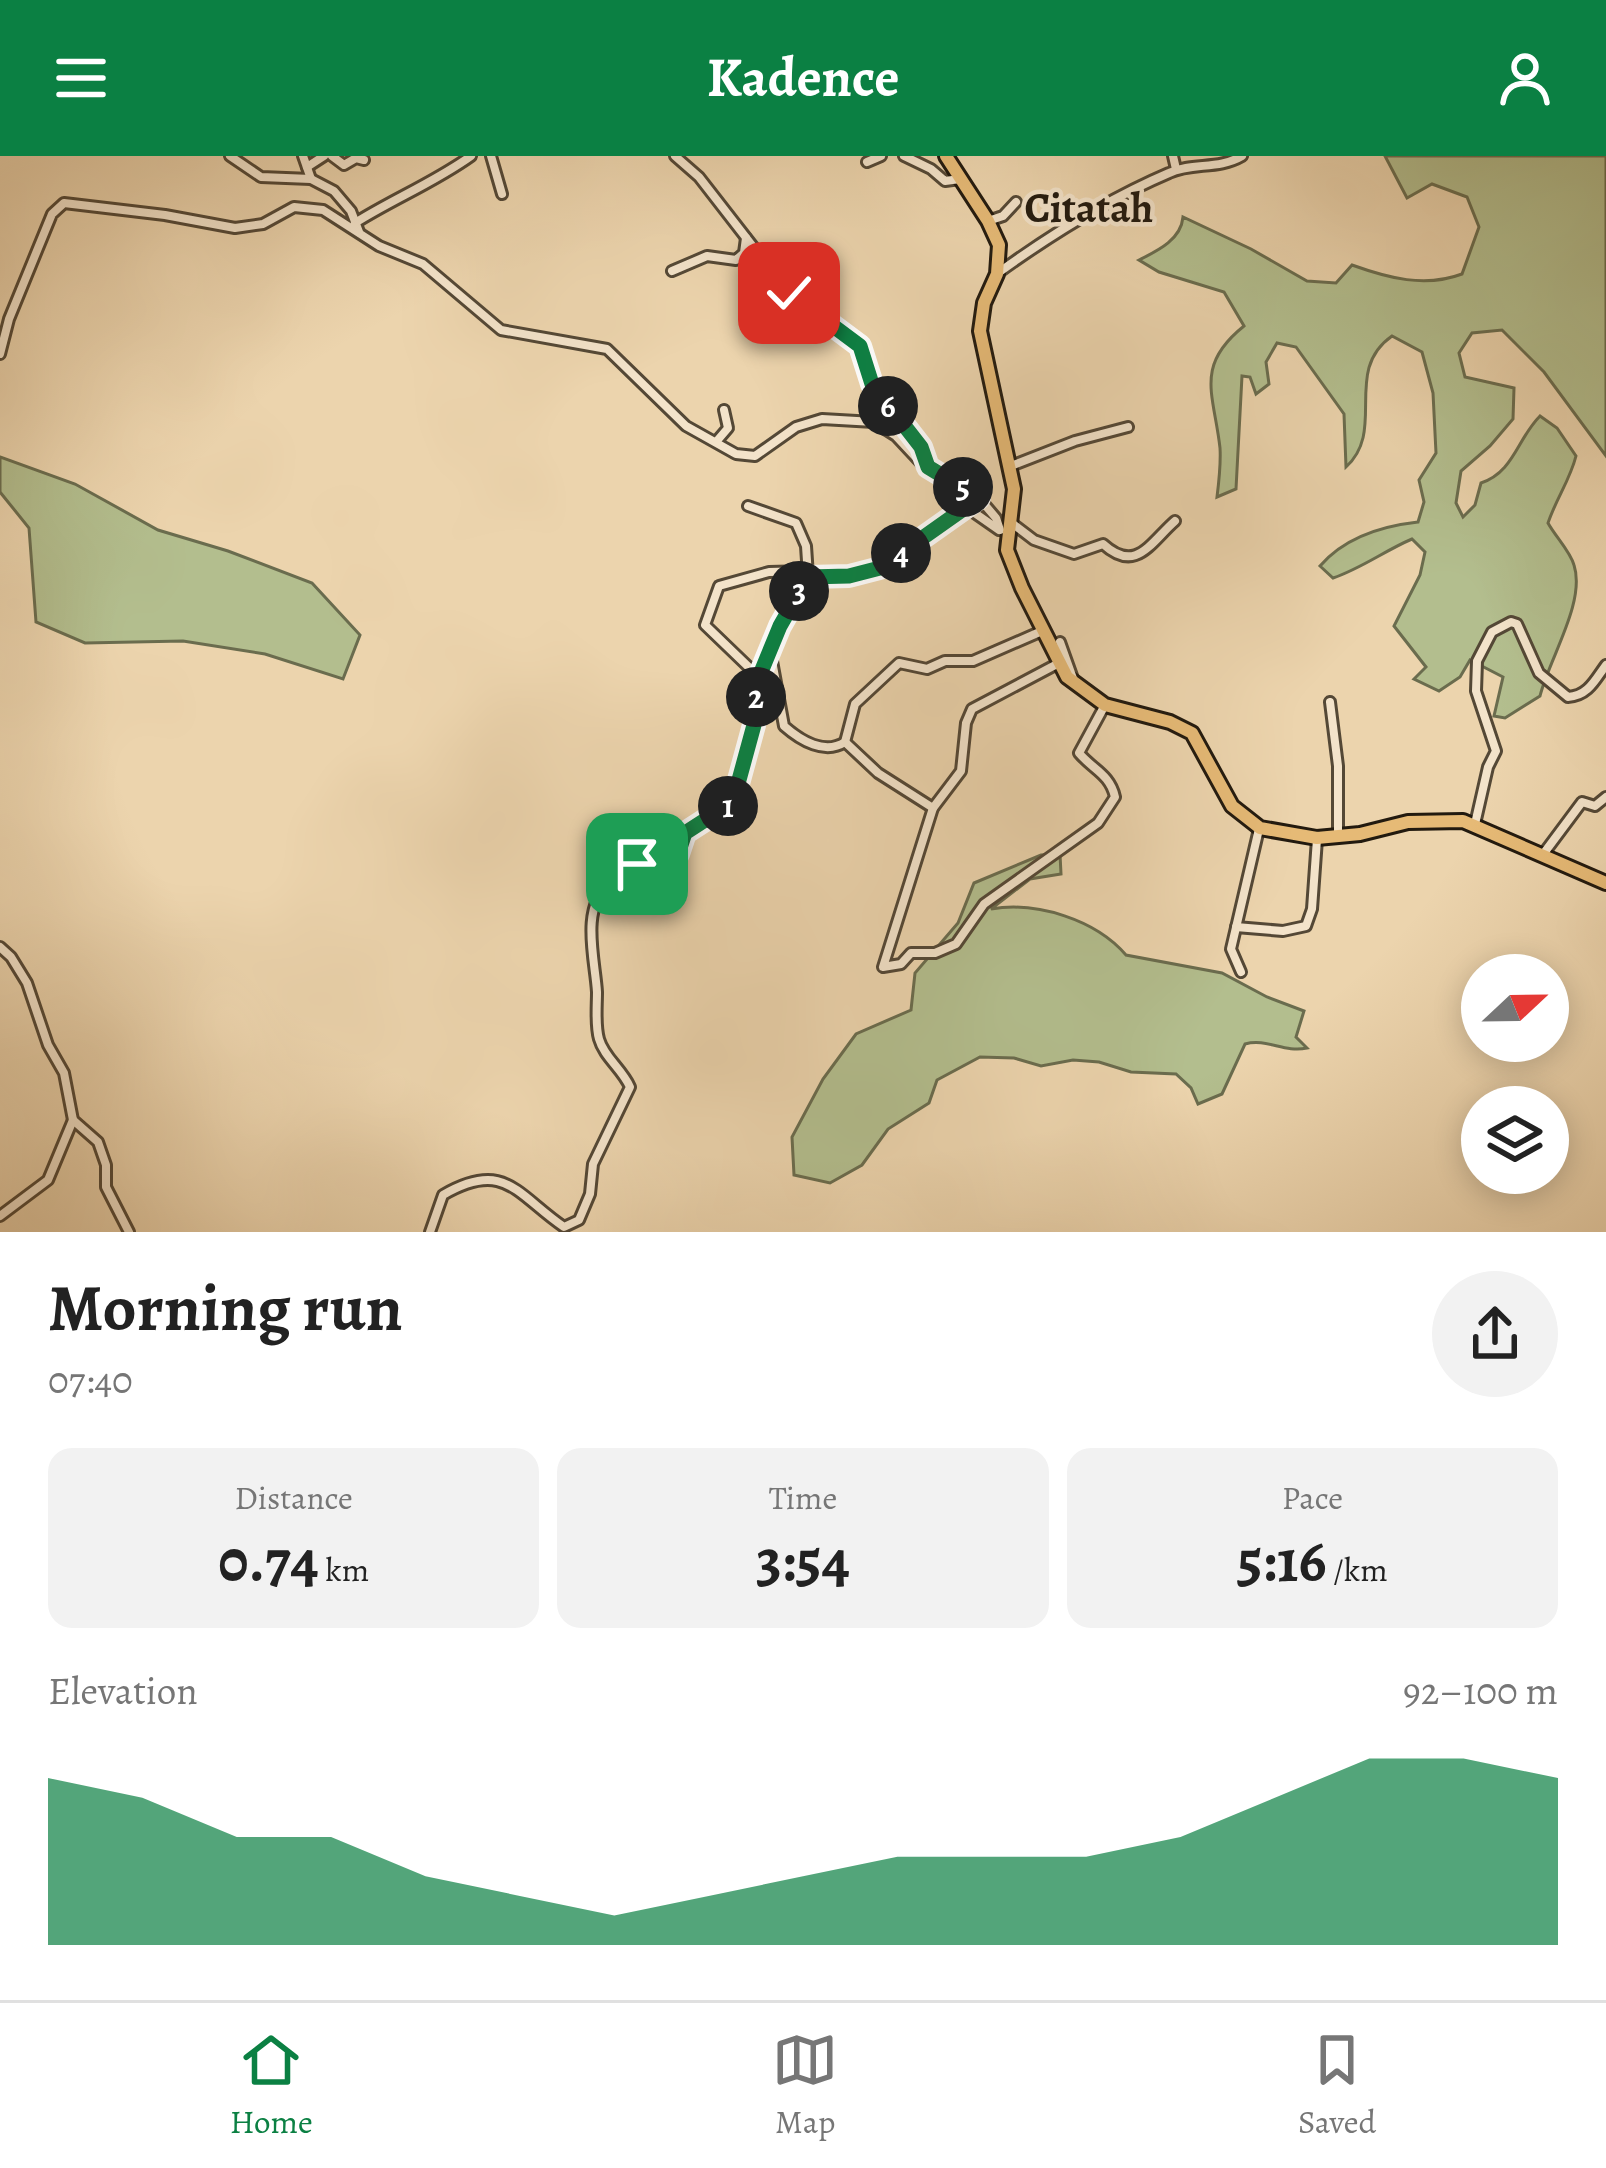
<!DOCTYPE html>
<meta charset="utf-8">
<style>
body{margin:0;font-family:Alegreya,serif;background:#f2f2f2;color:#222;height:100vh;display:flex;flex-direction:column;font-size:45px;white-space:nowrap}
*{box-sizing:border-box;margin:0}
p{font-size:39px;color:#767676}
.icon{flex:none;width:66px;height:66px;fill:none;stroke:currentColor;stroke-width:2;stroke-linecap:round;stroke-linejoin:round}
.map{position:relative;height:1076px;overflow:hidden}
.side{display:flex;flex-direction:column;background:#fff;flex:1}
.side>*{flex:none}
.needle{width:78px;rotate:68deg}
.tools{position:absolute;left:1461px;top:798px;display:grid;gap:24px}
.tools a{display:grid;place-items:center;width:108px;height:108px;border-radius:50%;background:#fff;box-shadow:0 6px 30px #0003;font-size:60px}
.pin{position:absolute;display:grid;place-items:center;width:102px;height:102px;color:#fff;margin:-51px;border-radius:24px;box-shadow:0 6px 18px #0006}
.km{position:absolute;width:60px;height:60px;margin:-30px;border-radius:50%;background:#222;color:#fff;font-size:33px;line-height:60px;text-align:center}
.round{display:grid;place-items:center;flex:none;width:126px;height:126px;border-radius:63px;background:#f2f2f2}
.head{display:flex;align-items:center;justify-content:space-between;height:204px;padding:0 48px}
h1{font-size:66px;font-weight:600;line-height:90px}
.metrics{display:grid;grid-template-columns:repeat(3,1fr);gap:18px;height:204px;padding:12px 48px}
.metrics div{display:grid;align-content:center;border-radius:24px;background:#f2f2f2;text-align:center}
.metrics b{font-size:60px;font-weight:600}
.metrics small{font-size:33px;font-weight:400}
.metrics p{font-size:33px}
.chart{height:336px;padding:24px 48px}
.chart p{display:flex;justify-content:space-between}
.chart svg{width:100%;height:216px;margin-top:12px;fill:#0b8043;opacity:.7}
header{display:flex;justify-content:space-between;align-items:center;height:156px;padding:0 48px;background:#0b8043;color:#fff;font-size:54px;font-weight:600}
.menu{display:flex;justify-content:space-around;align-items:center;height:168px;border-top:3px solid #e0e0e0;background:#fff;font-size:33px;color:#767676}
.menu a{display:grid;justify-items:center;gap:6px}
.menu .active{color:#0b8043}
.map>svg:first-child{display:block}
.green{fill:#b3be8e;stroke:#6a6c4e;stroke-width:3}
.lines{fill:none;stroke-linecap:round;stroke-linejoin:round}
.minor-casing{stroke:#544836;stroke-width:14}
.highway-casing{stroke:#221a0f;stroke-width:18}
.minor{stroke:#f3e3ca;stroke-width:8}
.highway{stroke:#e6ba76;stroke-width:12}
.route-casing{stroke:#fff;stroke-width:24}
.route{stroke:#0b8043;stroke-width:15}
.labels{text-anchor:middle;stroke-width:9;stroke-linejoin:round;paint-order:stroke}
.quarter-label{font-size:42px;font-weight:bold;fill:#221a0f;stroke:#f3e3ca}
</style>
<header><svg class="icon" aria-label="menu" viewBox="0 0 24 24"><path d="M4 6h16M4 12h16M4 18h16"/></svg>Kadence<svg class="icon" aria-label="person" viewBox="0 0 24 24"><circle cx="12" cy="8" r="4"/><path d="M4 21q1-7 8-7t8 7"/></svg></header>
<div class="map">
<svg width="1606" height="1076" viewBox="0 0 1606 1076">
<rect width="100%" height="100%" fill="#ecd4ad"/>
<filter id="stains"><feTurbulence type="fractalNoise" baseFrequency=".00167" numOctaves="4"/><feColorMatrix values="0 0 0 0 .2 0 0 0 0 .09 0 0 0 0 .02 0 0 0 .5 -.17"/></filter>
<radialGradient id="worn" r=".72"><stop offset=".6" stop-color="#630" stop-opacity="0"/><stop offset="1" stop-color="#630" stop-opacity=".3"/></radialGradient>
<g class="green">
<path d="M 1385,0 L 1606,0 L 1606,300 L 1544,216 L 1502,174 L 1472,177 L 1459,197 L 1465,221 L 1514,232 L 1513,263 L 1490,290 L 1461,315 L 1456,347 L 1463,361 L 1475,349 L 1481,327 C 1514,316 1517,283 1540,260 L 1557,272 L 1576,300 C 1570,324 1556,343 1548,367 C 1555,380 1570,395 1574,409 C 1586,446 1549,503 1540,540 L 1505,562 L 1494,560 L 1503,521 L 1470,504 L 1460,521 L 1439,535 L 1414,523 L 1426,511 L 1394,470 L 1420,419 L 1425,396 L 1412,383 C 1384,395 1362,412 1333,422 L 1320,410 C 1344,382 1382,370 1418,366 L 1424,346 L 1419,324 L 1436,297 L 1433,237 L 1422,196 L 1392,180 C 1342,215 1387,274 1346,311 L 1344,258 L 1296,191 L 1277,187 L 1266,206 L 1269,228 L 1256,238 L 1250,221 L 1242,220 L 1236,333 L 1217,341 C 1219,325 1221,308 1220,292 C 1214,238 1194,210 1244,170 L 1224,136 L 1159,116 L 1139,104 C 1157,95 1181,84 1183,61 L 1251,93 L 1307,125 L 1336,127 L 1352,109 C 1388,122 1425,132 1462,118 L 1479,71 L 1467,41 L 1432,28 L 1407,42 Z"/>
<polygon points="0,301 75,328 158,374 228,395 312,427 360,479 343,523 265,498 183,485 85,487 36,466 29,372 0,336"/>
<path d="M 1060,698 L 1061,718 L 1030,723 L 991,753 C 1037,745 1096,764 1126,799 L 1222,817 L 1267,841 L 1304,855 L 1296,881 L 1307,892 C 1284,897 1267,882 1245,888 L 1222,938 L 1198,948 L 1191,932 L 1176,918 L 1131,916 L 1099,906 L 1073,904 L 1041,910 L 1014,902 L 980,901 L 937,924 L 929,947 L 888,973 L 862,1009 L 830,1027 L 794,1019 L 792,981 L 823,923 L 856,878 L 911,854 L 915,817 L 958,767 L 974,727 L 1041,699 Z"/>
</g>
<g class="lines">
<defs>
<g id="minor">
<polyline points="230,0 261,21 311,23 334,35 351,55 359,76"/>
<polyline points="303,0 311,23"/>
<polyline points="332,0 344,9 356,2 364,4"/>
<polyline points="491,0 502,38"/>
<polyline points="675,0 699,21 789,137 860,191 876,235 921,291 927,309"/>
<polyline points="904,0 931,13 945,25 960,23"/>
<polyline points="1173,0 1176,13"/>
<polyline points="867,6 881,0"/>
<polyline points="307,11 324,0"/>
<polyline points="988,65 1003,60 1016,46"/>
<path d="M 355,67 C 393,43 435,26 471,0"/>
<polyline points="672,115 707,100 736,104 744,97 746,82"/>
<path d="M 998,117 C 1052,78 1108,43 1169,17 C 1193,6 1218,14 1242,0"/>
<polyline points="0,198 9,163 52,58 64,47 165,59 235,72 263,68 294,51 323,54 379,90 423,108 501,174 607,193 686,270 736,298 755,300 796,271 822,263 874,266 896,280 923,309 979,342 996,362 1000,374"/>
<polyline points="716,286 728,272 724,254"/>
<polyline points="1011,310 1075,285 1128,271"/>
<polyline points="748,350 796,367 806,390 808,420"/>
<polyline points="966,351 999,374"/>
<path d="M 1013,368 L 1034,384 L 1074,398 L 1103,388 C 1136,418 1150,387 1175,365"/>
<polyline points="1060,486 1075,528"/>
<path d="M 770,494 L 784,570 C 801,585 825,599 845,586 L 855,548 L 899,507 L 927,513 L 945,505 L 973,505 L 1042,475"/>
<path d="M 1059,507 L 972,553 L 966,567 L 961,615 L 933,652 L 883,811 L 901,808 L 911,797 L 935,797 L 956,788 L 984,748 L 1098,667 L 1115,641 C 1110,618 1092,613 1079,597 L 1105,549"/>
<polyline points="759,521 705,469 719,430 769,416 807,415"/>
<polyline points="1330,546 1338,610 1338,679"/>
<polyline points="845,586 878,617 933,652"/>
<path d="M 1475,668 L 1488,611 L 1496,595 L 1476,535 L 1477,505 L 1492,476 L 1511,466 L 1517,468 L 1539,517 L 1568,541 C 1588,540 1595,524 1606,509"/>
<polyline points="1544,697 1582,646 1595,650 1606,641"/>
<polyline points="1236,771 1283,775 1306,770 1312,753 1317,683"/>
<polyline points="0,791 11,801 27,827 48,889 64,917 73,964 98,986 106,1009 106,1031 129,1076"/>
<polyline points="1241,816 1231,793 1259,673"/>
<polyline points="0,1060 48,1024 73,964"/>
<path d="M 430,1076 L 443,1039 C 505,1003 517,1039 564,1071 L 579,1064 L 590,1038 L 593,1008 L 630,931 C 622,913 604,901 599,883 C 595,869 597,851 597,836 C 595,803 580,753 609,727 C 630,707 653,709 678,698 L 685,677 L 733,646 L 754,570 L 759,521 L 780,470 L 808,421 L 849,420 L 880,412 L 979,342"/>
</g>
<polyline id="highway" points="946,0 988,65 999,89 997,118 984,147 980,175 1014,333 1007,394 1022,432 1067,521 1105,549 1170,566 1192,577 1232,650 1260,672 1317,682 1360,678 1408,666 1463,665 1606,727"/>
</defs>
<use href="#minor" class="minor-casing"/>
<use href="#highway" class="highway-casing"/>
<use href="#minor" class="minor"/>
<use href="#highway" class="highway"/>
</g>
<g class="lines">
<defs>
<polyline id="route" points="637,708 678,698 685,677 733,646 754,569 759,521 780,470 808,421 849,420 880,412 979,342 928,311 921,291 872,228 860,190 789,137"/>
</defs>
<use href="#route" class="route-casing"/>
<use href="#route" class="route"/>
</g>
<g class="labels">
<g class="quarter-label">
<text x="1089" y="66">Citatah</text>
</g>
</g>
<rect width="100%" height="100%" filter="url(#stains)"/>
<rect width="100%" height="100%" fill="url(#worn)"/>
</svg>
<div class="tools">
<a><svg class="needle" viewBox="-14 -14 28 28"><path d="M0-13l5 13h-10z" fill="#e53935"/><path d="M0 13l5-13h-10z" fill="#767676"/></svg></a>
<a><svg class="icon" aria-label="layers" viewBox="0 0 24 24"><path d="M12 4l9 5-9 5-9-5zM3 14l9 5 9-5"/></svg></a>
</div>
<div class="pin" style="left:637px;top:708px;background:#1e9e55"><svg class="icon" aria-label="arrive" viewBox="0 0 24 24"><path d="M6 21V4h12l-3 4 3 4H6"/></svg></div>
<div class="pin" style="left:789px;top:137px;background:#d93025"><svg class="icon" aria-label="check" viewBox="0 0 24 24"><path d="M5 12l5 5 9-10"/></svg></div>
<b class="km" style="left:728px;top:650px">1</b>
<b class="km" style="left:756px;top:541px">2</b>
<b class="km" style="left:799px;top:435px">3</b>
<b class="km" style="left:901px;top:397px">4</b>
<b class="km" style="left:963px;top:331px">5</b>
<b class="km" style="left:888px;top:250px">6</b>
</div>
<section class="side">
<div class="head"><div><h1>Morning run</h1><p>07:40</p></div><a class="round"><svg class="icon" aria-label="share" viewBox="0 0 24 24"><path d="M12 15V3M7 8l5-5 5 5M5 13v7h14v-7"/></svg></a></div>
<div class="metrics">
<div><p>Distance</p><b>0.74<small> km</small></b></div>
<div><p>Time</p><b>3:54</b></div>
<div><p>Pace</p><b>5:16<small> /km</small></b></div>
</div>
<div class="chart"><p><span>Elevation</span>92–100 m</p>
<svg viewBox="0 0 160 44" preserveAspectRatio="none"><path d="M0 44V10L10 14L20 22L30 22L40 30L50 34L60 38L70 34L80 30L90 26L100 26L110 26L120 22L130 14L140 6L150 6L160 10V44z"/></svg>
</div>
</section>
<nav class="menu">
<a class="active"><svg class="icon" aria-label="home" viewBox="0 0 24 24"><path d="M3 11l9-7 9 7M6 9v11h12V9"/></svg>Home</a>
<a><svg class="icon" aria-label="map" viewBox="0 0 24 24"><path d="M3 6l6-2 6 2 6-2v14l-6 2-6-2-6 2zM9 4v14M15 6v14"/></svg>Map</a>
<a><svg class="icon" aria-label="saved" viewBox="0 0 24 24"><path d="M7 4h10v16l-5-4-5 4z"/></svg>Saved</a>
</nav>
